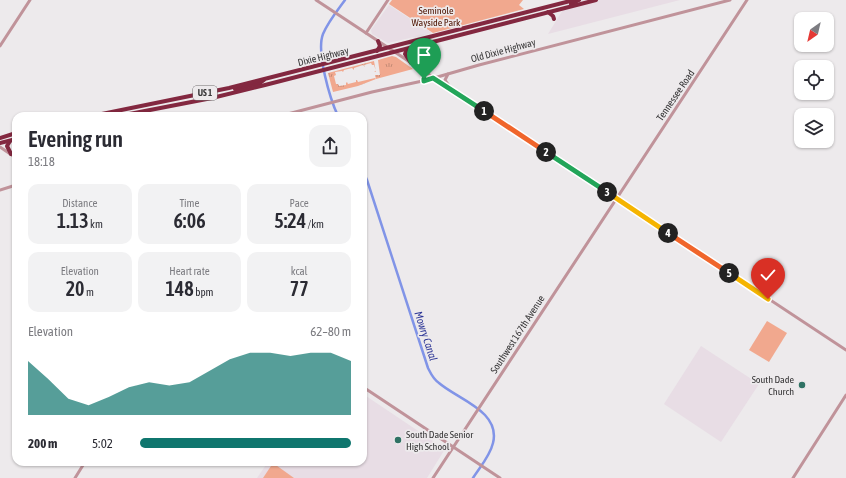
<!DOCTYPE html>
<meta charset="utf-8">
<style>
body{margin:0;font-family:"Asap Condensed",sans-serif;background:#f2f2f3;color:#2b2b33;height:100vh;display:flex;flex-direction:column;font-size:15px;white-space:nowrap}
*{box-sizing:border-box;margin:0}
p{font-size:13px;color:#7c7c81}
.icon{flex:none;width:22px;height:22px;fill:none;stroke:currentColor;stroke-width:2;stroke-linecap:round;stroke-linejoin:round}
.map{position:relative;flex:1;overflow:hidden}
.side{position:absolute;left:12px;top:112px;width:355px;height:354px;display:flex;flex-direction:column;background:#fff;border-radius:12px;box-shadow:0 1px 3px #0004}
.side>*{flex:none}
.needle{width:26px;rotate:214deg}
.fabs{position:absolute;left:794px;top:12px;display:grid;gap:8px}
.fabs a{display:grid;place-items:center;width:40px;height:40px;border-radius:8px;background:#fff;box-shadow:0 1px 3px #0004;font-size:20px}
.pin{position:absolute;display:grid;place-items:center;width:34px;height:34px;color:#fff;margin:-41px -17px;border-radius:50% 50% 50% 0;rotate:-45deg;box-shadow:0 0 4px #0007}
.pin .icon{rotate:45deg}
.km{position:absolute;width:20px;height:20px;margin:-10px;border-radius:50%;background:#222;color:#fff;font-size:11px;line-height:20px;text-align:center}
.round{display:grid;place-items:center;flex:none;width:42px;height:42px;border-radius:12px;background:#f2f2f3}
.overview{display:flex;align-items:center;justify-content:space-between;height:68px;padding:0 16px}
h1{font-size:22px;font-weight:600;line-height:30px}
.stats{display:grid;grid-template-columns:repeat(3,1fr);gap:6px;height:68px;padding:4px 16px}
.stats div{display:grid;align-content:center;border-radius:10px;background:#f2f2f3;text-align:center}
.stats b{font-size:20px;font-weight:600}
.stats small{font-size:11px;font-weight:400}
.stats p{font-size:11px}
.chart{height:112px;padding:8px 16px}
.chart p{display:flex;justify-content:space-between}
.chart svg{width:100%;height:72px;margin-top:4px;fill:#0f766e;opacity:.7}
ul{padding:0 16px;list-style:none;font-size:13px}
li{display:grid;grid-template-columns:64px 48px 1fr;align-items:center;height:30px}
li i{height:10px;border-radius:5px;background:#0f766e}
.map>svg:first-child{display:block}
.built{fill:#e8dde5}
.grass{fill:url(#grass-tufts)}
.green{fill:#f1a88e}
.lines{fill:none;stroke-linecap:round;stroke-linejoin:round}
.canal{stroke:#8194e7;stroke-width:2.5}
.minor{stroke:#c0939a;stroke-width:3}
.highway{stroke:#832840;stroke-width:4}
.split-1-casing{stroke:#fff;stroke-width:8}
.split-2-casing{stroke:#fff;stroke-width:8}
.split-3-casing{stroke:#fff;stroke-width:8}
.split-4-casing{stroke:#fff;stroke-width:8}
.split-5-casing{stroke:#fff;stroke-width:8}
.split-6-casing{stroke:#fff;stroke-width:8}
.split-1{stroke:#22a559;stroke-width:5}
.split-2{stroke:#f0652b;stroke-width:5}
.split-3{stroke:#22a559;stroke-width:5}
.split-4{stroke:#f5b400;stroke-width:5}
.split-5{stroke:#f0652b;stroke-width:5}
.split-6{stroke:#f5b400;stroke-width:5}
.poi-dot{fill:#2f7264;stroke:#edeaec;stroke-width:1.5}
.labels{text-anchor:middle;stroke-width:3.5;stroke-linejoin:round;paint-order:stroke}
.shield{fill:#edeaec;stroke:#6e6c6d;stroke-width:1}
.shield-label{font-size:9px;font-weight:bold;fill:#373637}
.park-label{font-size:10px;fill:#4d1300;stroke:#edeaec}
.street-label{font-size:10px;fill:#373637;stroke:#edeaec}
.poi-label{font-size:10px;fill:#373637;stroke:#edeaec;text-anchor:end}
.water-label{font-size:11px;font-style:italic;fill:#2f3897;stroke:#edeaec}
</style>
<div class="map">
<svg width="846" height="478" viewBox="0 0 846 478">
<defs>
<pattern id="grass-tufts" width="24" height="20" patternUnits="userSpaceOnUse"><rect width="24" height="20" fill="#f1a88e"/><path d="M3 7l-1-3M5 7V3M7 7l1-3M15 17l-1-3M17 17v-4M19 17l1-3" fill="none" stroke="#c48a75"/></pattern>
</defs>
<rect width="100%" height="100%" fill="#edeaec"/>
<g class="built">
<polygon points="569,0 680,0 548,34"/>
<polygon points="389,5 432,33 388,43 372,34 371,30"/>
<polygon points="701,346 759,384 721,442 664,404"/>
<polygon points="363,394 445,449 427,478 257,478 268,462 363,462"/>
</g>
<g class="grass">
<polygon points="392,56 396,57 413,69 376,79 375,75 380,75 378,60"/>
<polygon points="374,61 376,72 374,72 376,71 374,65 372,65 371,63 364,65 365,67 363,65 354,68 354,70 352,68 344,70 343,72 342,71 335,72 336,75 334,76 336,84 338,84 339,86 346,85 346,83 347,82 348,84 356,82 356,80 357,80 358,82 375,78 376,79 358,86 333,92 328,73"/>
</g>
<g class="green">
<polygon points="392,0 523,0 519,5 524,9 433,33 389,4"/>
<polygon points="767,321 787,333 769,362 749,350"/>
<polygon points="273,463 294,478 263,478"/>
</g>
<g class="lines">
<g class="canal">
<path d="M 338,116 C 330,99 316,52 323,34 C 328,22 337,11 345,0"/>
<path d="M 363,171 L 367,180 L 428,368 C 431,374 433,379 439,383 C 457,399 501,411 493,443 C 490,456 480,467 473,478"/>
</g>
<g class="minor">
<polyline points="316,0 846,350"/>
<polyline points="366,33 388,0"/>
<polyline points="0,46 30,0"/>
<polyline points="448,74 445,80 450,87"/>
<polyline points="280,116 372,92 427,80 479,65 730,0"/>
<polyline points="0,147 16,158"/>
<polyline points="0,190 16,185"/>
<polyline points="363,387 500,478"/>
<polyline points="75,478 85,462"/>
<polyline points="433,478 747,0"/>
<polyline points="793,478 846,395"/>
</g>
<g class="highway">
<polyline points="571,4 579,0"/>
<polyline points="548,12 553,16 554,19"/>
<polyline points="407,49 405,54 411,63"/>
<polyline points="377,51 380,46 378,41"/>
<polyline points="235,89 260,83 264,80"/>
<polyline points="92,116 229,88 574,0"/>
<polyline points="119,116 212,98 265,85 596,0"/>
<polyline points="0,138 16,133"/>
<polyline points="10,141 7,146 11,154"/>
<polyline points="0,143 16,139"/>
</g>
</g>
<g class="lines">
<defs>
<polyline id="split-1" points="424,79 424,81 433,78 484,111"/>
<polyline id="split-2" points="484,111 546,152"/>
<polyline id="split-3" points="546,152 607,192"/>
<polyline id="split-4" points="607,192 668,233"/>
<polyline id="split-5" points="668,233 729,273"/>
<polyline id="split-6" points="729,273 768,299"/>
</defs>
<use href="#split-1" class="split-1-casing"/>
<use href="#split-2" class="split-2-casing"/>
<use href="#split-3" class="split-3-casing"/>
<use href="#split-4" class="split-4-casing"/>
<use href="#split-5" class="split-5-casing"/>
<use href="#split-6" class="split-6-casing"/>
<use href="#split-1" class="split-1"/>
<use href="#split-2" class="split-2"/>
<use href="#split-3" class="split-3"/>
<use href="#split-4" class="split-4"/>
<use href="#split-5" class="split-5"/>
<use href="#split-6" class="split-6"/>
</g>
<g class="poi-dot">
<circle cx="802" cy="385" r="4"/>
<circle cx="398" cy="440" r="4"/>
</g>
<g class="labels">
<rect class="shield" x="193" y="86" width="24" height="14" rx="3"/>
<g class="shield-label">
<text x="205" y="96">US 1</text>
</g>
<g class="park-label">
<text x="436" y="14">Seminole<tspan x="436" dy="12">Wayside Park</tspan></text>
</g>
<g class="street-label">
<text transform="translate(503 50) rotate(-15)" y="4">Old Dixie Highway</text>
<text transform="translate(323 56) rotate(-14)" y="4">Dixie Highway</text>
<text transform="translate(675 95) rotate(-56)" y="4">Tennessee Road</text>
<text transform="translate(517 334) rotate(-57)" y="4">Southwest 167th Avenue</text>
</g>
<g class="poi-label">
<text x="794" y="383">South Dade<tspan x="794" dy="12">Church</tspan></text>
<text x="406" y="438" text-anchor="start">South Dade Senior<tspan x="406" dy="12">High School</tspan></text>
</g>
<g class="water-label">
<text transform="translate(426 336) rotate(72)" y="4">Mowry Canal</text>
</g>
</g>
</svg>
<div class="fabs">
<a><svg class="needle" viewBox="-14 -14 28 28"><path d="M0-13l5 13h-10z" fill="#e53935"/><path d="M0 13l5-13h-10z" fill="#7c7c81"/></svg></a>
<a><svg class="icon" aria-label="locate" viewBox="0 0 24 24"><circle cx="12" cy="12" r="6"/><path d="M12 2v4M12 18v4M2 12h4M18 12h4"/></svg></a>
<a><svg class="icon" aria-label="layers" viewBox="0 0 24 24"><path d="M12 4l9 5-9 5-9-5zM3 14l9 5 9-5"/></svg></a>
</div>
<div class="pin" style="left:424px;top:79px;background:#1e9e55"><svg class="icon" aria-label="arrive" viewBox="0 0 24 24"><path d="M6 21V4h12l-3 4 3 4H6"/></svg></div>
<div class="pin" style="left:768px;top:299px;background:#d93025"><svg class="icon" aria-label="check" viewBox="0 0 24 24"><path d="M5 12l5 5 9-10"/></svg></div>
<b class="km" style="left:484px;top:111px">1</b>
<b class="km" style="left:546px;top:152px">2</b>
<b class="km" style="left:607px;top:192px">3</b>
<b class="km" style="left:668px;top:233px">4</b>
<b class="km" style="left:729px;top:273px">5</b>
<section class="side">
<div class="overview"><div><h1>Evening run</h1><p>18:18</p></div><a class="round"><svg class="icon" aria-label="share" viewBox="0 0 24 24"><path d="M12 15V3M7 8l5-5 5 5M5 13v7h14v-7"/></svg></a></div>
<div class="stats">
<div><p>Distance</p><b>1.13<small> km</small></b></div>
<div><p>Time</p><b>6:06</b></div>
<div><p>Pace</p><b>5:24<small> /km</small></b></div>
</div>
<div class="stats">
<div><p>Elevation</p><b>20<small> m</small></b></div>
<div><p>Heart rate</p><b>148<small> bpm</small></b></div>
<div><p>kcal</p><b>77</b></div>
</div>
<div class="chart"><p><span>Elevation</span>62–80 m</p>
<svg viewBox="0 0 160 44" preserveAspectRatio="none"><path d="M0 44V11L10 22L20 34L30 38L40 33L50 27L60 24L70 26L80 24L90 17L100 10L110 6L120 6L130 8L140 6L150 6L160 11V44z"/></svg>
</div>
<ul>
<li><b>200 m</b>5:02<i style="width:100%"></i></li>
</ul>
</section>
</div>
